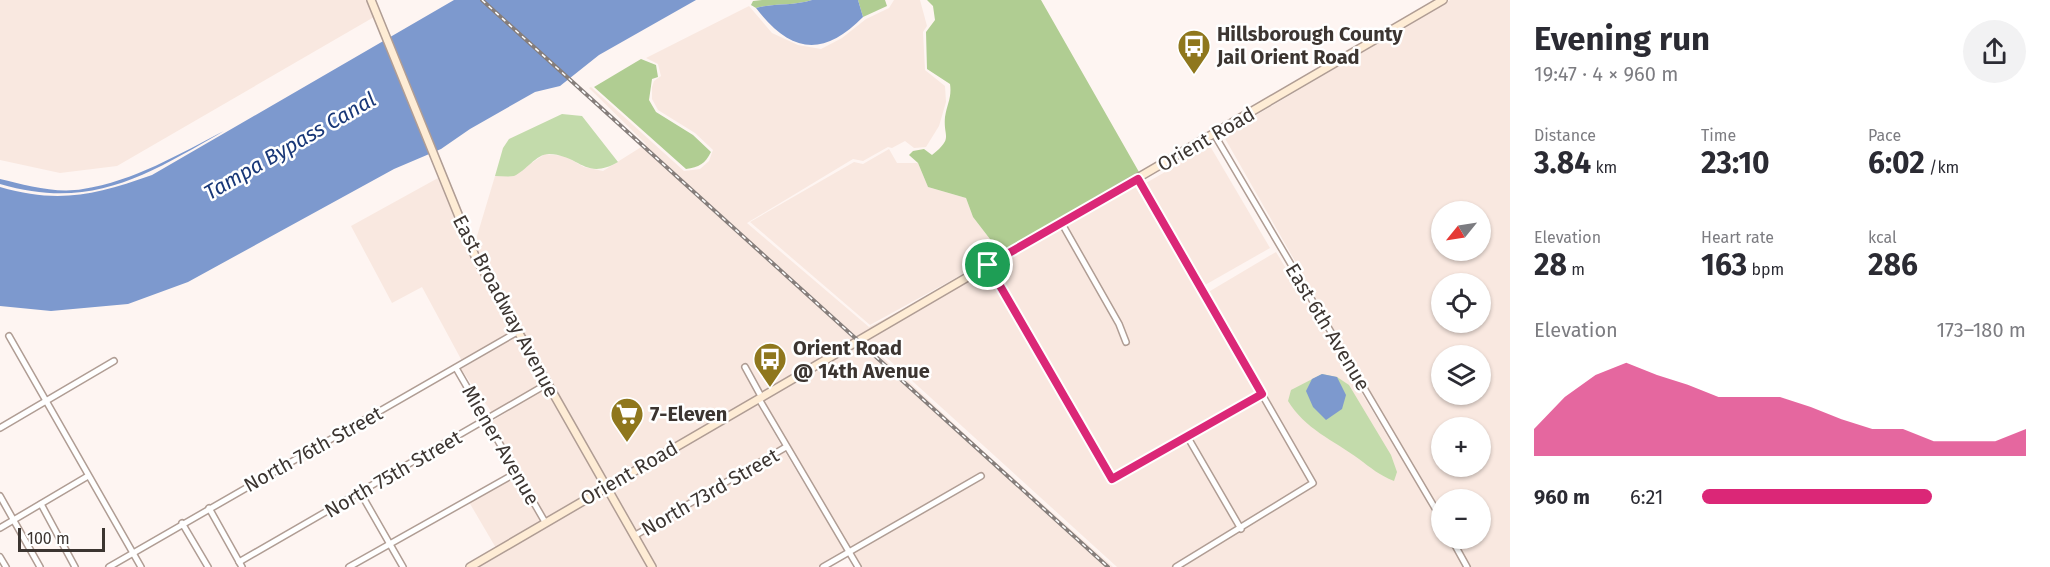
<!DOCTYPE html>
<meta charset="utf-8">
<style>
body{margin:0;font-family:"Fira Sans",sans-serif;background:#f2f2f3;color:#2b2b33;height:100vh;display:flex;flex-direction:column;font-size:22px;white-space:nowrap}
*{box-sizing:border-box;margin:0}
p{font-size:20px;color:#7c7c81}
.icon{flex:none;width:33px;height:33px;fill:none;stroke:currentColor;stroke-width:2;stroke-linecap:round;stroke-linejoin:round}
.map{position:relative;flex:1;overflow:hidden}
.details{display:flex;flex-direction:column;background:#fff;width:540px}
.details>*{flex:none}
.needle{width:39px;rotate:240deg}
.controls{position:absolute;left:1431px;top:201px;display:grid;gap:12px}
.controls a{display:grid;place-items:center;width:60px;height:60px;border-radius:50%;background:#fff;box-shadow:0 2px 4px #0004;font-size:30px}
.scale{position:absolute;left:18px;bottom:15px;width:87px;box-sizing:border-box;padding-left:6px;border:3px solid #3c3531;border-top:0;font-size:16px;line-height:21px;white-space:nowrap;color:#3c3531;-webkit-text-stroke:4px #fff;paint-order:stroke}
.pin{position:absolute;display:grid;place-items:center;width:51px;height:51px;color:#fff;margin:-26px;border:3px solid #fff;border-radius:50%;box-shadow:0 2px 6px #0007}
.round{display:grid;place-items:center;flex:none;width:63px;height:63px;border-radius:32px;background:#f2f2f3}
.summary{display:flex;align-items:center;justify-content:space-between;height:102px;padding:0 24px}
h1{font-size:33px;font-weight:700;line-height:45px}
.stats{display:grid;grid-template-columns:repeat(3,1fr);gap:9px;height:102px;padding:6px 24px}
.stats div{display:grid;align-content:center}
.stats b{font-size:30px;font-weight:700}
.stats small{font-size:16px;font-weight:400}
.stats p{font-size:16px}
.chart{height:168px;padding:12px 24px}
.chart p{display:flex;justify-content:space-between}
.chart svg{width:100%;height:108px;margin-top:6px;fill:#db2777;opacity:.7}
ul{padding:0 24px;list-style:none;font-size:20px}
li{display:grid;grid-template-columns:96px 72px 1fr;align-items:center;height:45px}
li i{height:15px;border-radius:8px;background:#db2777}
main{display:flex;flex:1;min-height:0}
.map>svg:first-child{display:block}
.built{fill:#f9e8e0;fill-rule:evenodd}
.green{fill:#c3dbab}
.forest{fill:#b0cd92}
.water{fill:#7d99ce}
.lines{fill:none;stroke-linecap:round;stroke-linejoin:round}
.street-casing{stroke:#b09d94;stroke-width:8}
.secondary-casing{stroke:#b09d94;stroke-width:10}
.street{stroke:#fff;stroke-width:5}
.secondary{stroke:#feecd5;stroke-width:7}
.rail-casing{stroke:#867e7b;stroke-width:4}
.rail{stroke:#fff;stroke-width:1.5;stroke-dasharray:4.5;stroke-linecap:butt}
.route-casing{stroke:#fff;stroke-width:12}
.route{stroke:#db2777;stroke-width:8}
.labels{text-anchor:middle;stroke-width:5;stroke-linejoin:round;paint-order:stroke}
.poi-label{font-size:20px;font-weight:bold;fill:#3c3531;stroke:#fff;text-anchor:start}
.street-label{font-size:20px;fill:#3c3531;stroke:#fff}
.water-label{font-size:21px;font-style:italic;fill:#183777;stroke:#fff}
</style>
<main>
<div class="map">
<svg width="1510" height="567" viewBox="0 0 1510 567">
<rect width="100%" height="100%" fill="#fef5f2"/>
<g class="built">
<polygon points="0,0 367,0 374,17 117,166 60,173 0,160"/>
<polygon points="894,0 920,0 927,26 923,32 925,70 945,86 946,102 939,126 926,147 914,148 905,141 892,148 888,147 863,161 853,159 747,223 869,327 936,292 764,393 747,363 741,366 758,397 607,483 474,246 495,176 512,176 545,154 565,156 584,167 603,171 646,144 589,88 591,87 684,171 700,169 709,161 713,150 695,133 658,110 652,99 652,87 654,81 661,76 658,64 646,58 749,6 772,33 798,45 821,49 842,38 866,19 889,8"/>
<path d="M 1450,0 L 1510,0 L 1510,567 L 1469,567 L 1453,539 L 1480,538 L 1480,500 L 1442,500 L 1441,517 L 1223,135 ZM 1442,212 L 1480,212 L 1480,250 L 1442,250 ZM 1442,284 L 1480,284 L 1480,322 L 1442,322 ZM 1442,356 L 1480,356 L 1480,394 L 1442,394 ZM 1442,428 L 1480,428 L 1480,466 L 1442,466 Z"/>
<polygon points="1210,146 1270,248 1205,285 1146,183"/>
<polygon points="889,149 897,163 918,163 928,187 966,198 973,217 993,243 992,258 870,325 750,222 854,162 863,164"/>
<polygon points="438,178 472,257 513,331 462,361 422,287 392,303 351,226"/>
<polygon points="1135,186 1200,297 1276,252 1441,524 1442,538 1450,539 1467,567 1117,567 865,338 992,269"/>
<polygon points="516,336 542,383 488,416 491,411 461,369"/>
<polygon points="865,341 980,448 1113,567 862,567 854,553 985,476 982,472 850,548 763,400"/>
<polygon points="545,388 601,486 546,518 491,422"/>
<polygon points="758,404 782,447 636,532 610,488"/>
<polygon points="785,452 845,551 817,567 656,567 639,537"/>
<polygon points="515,477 540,521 496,548 469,502"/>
<polygon points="604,491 648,567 476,567"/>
</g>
<g class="green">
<path d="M 562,114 L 582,116 L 618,162 C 585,181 580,155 549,154 C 536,154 526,171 514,176 C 508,177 501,176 495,176 L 503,148 L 509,139 Z"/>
<path d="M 1322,374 L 1337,377 L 1349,385 L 1391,455 L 1397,472 L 1394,481 C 1379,475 1371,468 1359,459 C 1333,440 1305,429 1288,401 L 1291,390 Z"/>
</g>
<g class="forest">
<path d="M 762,0 L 812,0 C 793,6 774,3 756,8 L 751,5 L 753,1 Z"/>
<polygon points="858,0 885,0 887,6 863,17"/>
<path d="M 927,0 L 1041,0 L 1139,172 L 992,258 L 993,243 L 973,217 L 966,198 L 928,187 L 918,163 L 909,155 L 913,151 L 924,149 L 932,155 C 954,137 943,138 945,117 C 947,104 952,97 950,84 L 927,69 L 926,32 L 935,20 L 933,6 Z"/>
<path d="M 641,59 L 656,65 L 658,77 L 652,79 L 649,100 L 656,112 L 693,135 L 711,152 C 705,164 699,167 686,169 L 594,87 Z"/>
</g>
<g class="water">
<path d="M 454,0 L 696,0 L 599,55 L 560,86 L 535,92 L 470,129 L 441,149 L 394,169 L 188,282 L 128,304 L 51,311 L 0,306 L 0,187 C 59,204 95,195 152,175 Z"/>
<path d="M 812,0 L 858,0 L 863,17 C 823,58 790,53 756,8 C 774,3 793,6 812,0 Z"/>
<path d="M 224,131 C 147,175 92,211 0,184 L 0,179 C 25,185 56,194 83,189 C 134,181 179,154 224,131 Z"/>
<polygon points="1322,374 1337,377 1346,395 1342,409 1326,420 1313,407 1306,391 1312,379"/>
</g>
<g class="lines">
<defs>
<g id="street">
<polyline points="1214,134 1442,520"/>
<polyline points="1138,179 1313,483 1176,567"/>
<polyline points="1061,222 1119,324 1126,342"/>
<polyline points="988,265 1112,479 1261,394"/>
<polyline points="9,336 141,567"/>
<polyline points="745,367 762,398"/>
<polyline points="456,368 545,522"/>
<polyline points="759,399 858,567"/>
<polyline points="0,428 114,361"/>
<polyline points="1187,436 1241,529"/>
<polyline points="360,492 403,567"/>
<polyline points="0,496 40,567"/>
<polyline points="41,504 75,567"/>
<polyline points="209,508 242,567"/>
<polyline points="182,523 208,567"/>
<polyline points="0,528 88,476"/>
<polyline points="634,536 786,447"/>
<polyline points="1451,538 1467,567"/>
<polyline points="0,557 6,567"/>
<polyline points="239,562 547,384"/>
<polyline points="109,567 517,332"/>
<polyline points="349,567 516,473"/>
<polyline points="823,567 981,476"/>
</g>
<g id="secondary">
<polyline points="371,0 475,256 652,567"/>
<polyline points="470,567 1443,0"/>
</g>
</defs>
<use href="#street" class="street-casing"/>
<use href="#secondary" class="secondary-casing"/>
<use href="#street" class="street"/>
<use href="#secondary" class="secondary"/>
<defs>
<polyline id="rail" points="482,0 1108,567"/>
</defs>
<use href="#rail" class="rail-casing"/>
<use href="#rail" class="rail"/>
</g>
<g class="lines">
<defs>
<polygon id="route" points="1138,179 1262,394 1112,479 988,265"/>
</defs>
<use href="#route" class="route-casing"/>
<use href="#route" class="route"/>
</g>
<defs>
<symbol id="bus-pin" viewBox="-11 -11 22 30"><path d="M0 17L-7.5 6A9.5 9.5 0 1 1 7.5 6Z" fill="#8f771d" stroke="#fff"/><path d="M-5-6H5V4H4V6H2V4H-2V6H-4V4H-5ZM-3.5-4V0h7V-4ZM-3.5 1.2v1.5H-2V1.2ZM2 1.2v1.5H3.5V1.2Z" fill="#fff"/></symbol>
<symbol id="supermarket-pin" viewBox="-11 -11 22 30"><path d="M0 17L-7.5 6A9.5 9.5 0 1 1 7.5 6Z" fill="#8f771d" stroke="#fff"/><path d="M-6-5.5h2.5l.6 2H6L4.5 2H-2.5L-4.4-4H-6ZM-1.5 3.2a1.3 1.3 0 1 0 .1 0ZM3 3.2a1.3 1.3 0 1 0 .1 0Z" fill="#fff"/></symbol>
</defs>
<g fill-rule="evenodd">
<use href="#bus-pin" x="1175" y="27" width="38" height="52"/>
<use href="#bus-pin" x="751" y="340" width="38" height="52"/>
<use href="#supermarket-pin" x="608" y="395" width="38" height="52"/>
</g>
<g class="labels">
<g class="poi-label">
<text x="1217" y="41">Hillsborough County<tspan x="1217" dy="23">Jail Orient Road</tspan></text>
<text x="793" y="355">Orient Road<tspan x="793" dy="23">@ 14th Avenue</tspan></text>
<text x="650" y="421">7-Eleven</text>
</g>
<g class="street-label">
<text transform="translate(1206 139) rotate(-30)" y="7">Orient Road</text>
<text transform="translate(506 306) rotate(62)" y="7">East Broadway Avenue</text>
<text transform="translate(1328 327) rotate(59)" y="7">East 6th Avenue</text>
<text transform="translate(501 445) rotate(60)" y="7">Miener Avenue</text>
<text transform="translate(313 449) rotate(-29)" y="7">North 76th Street</text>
<text transform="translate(629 473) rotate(-30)" y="7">Orient Road</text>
<text transform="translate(393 474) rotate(-30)" y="7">North 75th Street</text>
<text transform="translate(710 492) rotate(-30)" y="7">North 73rd Street</text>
</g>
<g class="water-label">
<text transform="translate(290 146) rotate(-30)" y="7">Tampa Bypass Canal</text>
</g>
</g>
</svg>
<div class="controls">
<a><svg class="needle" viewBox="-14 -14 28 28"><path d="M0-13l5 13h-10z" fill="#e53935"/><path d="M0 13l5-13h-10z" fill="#7c7c81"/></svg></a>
<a><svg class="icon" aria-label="locate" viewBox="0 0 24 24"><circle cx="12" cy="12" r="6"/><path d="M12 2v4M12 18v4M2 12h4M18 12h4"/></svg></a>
<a><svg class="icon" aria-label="layers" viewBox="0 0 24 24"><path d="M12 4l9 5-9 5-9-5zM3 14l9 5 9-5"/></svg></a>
<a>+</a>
<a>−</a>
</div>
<div class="scale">100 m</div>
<div class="pin" style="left:988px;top:265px;background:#1e9e55"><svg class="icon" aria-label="arrive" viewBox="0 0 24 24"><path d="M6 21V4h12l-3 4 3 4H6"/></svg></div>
</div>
<section class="details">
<div class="summary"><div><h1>Evening run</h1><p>19:47 · 4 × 960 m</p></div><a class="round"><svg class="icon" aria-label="share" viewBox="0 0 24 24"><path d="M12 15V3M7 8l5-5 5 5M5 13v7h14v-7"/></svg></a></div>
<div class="stats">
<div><p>Distance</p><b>3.84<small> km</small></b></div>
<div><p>Time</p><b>23:10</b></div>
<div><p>Pace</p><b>6:02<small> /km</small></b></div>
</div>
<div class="stats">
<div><p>Elevation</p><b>28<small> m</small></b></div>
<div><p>Heart rate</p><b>163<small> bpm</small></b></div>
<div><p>kcal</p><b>286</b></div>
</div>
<div class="chart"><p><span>Elevation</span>173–180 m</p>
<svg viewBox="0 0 160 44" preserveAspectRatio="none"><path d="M0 44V33L10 20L20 11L30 6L40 11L50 15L60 20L70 20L80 20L90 24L100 29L110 33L120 33L130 38L140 38L150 38L160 33V44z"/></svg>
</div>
<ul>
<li><b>960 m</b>6:21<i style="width:71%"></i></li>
</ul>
</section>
</main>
